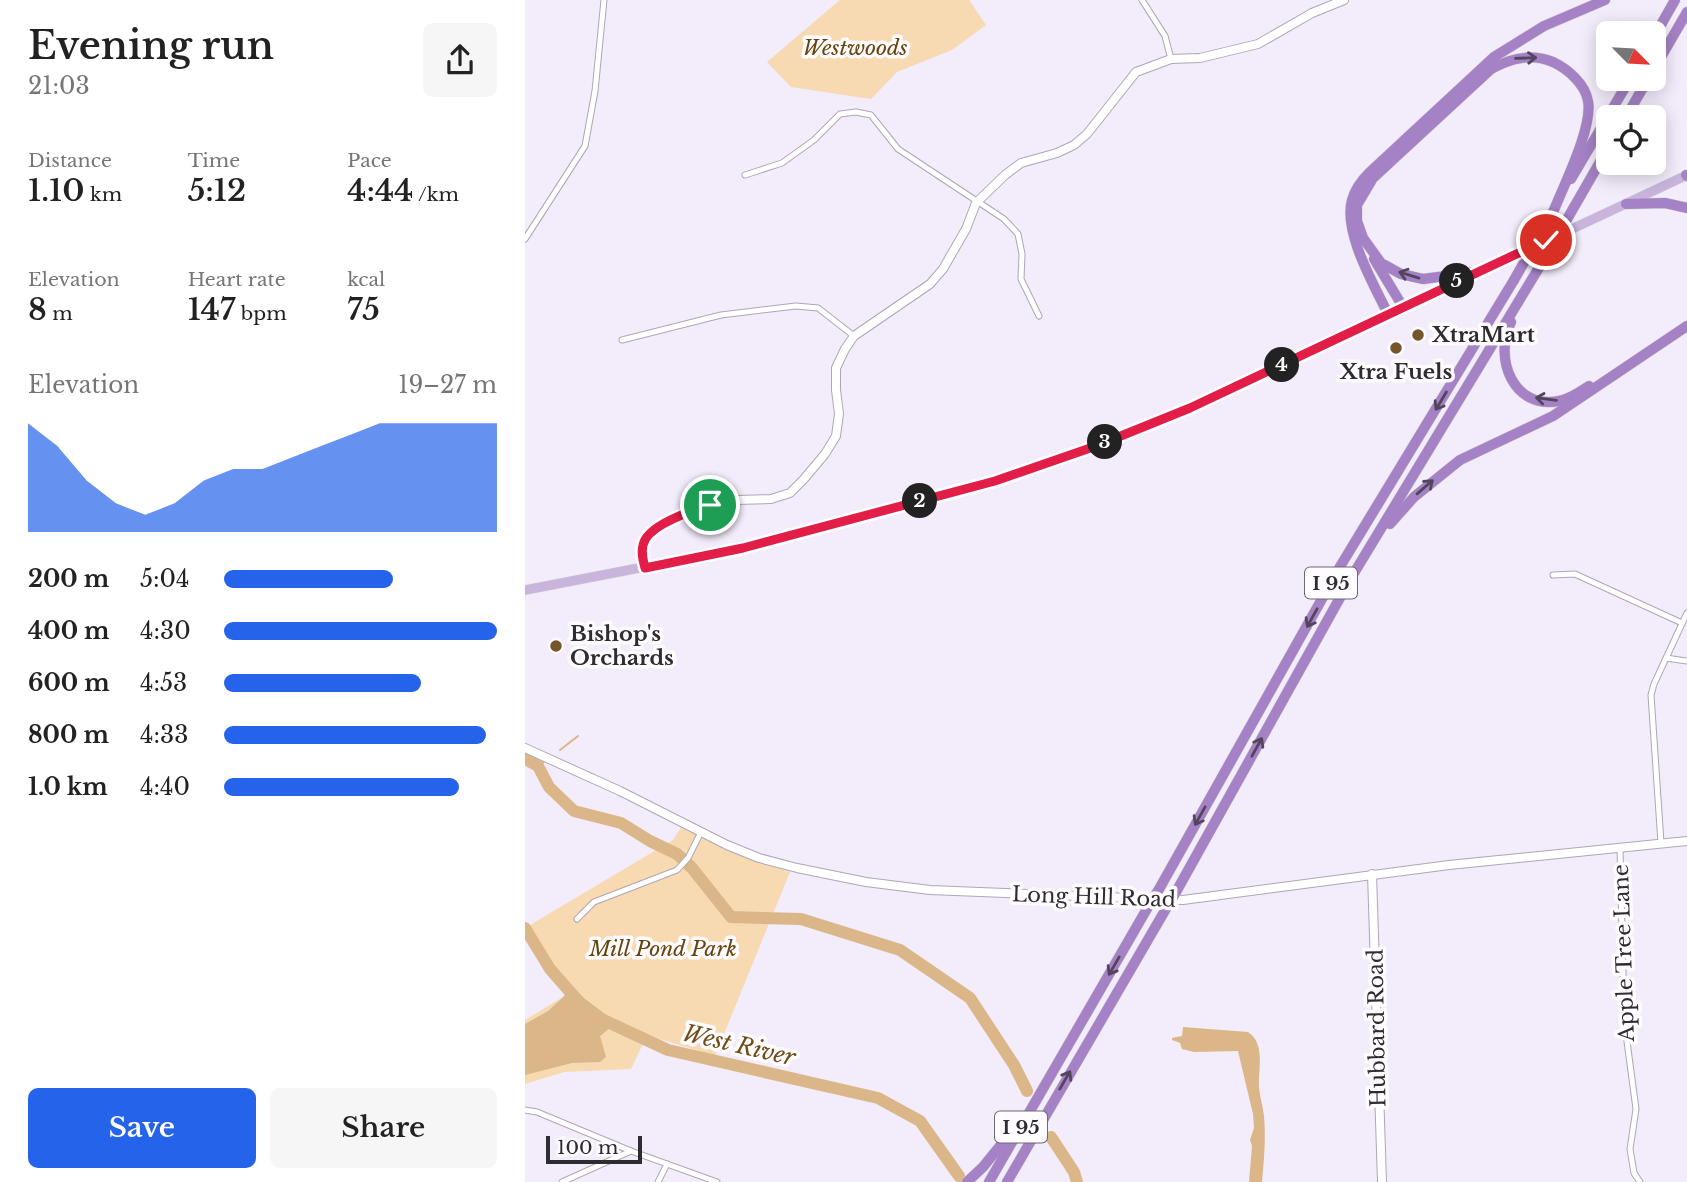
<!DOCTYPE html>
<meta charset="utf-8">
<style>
body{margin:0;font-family:"Libre Baskerville",serif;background:#f6f6f6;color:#222;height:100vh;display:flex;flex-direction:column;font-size:26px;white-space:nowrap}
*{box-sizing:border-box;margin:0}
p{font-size:23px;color:#767676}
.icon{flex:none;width:38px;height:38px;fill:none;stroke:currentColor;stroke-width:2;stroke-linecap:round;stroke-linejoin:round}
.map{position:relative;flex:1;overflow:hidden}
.drawer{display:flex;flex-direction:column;background:#fff;width:525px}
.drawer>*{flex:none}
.needle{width:46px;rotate:114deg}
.tools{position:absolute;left:1071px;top:21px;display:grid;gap:14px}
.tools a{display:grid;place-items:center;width:70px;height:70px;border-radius:10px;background:#fff;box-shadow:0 4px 18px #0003;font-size:35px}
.scale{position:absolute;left:21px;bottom:18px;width:96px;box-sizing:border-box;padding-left:7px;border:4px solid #2e2b31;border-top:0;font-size:19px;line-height:24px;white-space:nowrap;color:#2e2b31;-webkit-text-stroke:5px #fefcff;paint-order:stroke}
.pin{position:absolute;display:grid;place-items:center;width:60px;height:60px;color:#fff;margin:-30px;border:4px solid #fff;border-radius:50%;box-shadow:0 2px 7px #0007}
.km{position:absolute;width:35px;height:35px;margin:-18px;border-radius:50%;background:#222;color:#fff;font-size:19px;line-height:35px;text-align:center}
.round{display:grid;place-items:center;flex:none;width:74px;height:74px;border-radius:10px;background:#f6f6f6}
.overview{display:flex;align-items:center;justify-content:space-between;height:119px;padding:0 28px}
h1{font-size:38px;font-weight:600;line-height:52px}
.figures{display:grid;grid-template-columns:repeat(3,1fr);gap:10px;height:119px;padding:7px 28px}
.figures div{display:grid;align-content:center}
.figures b{font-size:30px;font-weight:600}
.figures small{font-size:19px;font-weight:400}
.figures p{font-size:19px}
.chart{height:196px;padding:14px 28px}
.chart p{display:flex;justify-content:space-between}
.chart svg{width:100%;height:126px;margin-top:7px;fill:#2563eb;opacity:.7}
.primary-button{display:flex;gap:14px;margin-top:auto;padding:14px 28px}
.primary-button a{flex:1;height:80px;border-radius:10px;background:#2563eb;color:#fff;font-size:28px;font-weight:600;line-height:80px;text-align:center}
.primary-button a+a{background:#f6f6f6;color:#222}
ul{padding:0 28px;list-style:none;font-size:23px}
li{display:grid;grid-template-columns:112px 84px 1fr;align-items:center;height:52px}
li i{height:18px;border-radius:9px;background:#2563eb}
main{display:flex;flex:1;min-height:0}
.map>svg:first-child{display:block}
.green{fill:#f7d9b2}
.water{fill:#dbb688}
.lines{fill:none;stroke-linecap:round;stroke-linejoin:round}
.stream{stroke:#dbb688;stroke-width:2}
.river{stroke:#dbb688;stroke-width:12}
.street-casing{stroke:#ada7b5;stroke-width:7}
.secondary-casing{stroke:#ada7b5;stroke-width:10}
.primary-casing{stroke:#d1d0d2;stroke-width:10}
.highway-casing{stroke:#d1d0d2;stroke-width:11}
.street{stroke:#fff;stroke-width:5}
.secondary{stroke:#fff;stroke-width:8}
.primary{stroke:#c9b4dc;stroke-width:9}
.highway{stroke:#a582c5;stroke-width:10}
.highway-bridge-casing{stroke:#d1d0d2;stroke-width:11;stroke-linecap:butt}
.highway-bridge{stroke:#a582c5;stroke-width:10}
.oneway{stroke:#52455d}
.route-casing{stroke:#fff;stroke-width:14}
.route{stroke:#e11d48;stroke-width:9}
.poi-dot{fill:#75562b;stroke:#fefcff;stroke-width:2.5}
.labels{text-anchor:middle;stroke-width:7;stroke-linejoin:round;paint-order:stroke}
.shield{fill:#fefcff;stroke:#6c6a6f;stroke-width:2}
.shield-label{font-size:19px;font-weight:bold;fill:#2e2b31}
.park-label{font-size:21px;font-style:italic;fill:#67440a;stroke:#fefcff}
.poi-label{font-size:21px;font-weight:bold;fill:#2e2b31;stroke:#fefcff;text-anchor:start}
.street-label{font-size:21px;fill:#2e2b31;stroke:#fefcff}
.water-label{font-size:23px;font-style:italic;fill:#704c15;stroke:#fefcff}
</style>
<main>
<section class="drawer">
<div class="overview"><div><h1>Evening run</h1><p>21:03</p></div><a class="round"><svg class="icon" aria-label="share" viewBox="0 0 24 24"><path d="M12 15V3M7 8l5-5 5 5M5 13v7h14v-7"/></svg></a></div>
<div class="figures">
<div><p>Distance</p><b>1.10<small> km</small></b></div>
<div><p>Time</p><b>5:12</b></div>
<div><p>Pace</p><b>4:44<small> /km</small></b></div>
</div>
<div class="figures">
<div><p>Elevation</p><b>8<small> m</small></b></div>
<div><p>Heart rate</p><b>147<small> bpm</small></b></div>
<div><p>kcal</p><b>75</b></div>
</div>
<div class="chart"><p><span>Elevation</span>19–27 m</p>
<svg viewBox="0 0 160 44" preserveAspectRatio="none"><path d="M0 44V6L10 14L20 26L30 34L40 38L50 34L60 26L70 22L80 22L90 18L100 14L110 10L120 6L130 6L140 6L150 6L160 6V44z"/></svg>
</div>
<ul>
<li><b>200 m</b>5:04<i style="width:62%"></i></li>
<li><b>400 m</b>4:30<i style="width:100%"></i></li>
<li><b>600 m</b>4:53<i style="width:72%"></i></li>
<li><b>800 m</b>4:33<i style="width:96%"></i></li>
<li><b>1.0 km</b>4:40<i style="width:86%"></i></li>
</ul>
<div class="primary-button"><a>Save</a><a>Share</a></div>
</section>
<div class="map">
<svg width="1162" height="1182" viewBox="0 0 1162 1182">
<rect width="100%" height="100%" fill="#f3ecfb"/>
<g class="green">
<polygon points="315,0 444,0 461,25 427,50 372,72 346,99 266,87 242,62"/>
<polygon points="157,826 212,853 265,872 190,1056 122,1035 106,1069 39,1072 0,1084 0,1020 38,997 40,990 26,973 0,932 0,928 148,840"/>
</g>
<g class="water">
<polygon points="47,989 88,1020 86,1027 75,1036 81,1057 75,1062 47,1063 0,1075 0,1024 23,1011"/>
<path d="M 658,1027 L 723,1032 C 741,1044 733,1070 734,1088 C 735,1097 738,1107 739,1116 C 741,1138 739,1160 737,1182 L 724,1182 L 727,1146 L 725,1140 L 729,1128 L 728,1114 L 713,1051 L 669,1052 L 657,1049 L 655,1043 L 647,1040 L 647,1038 L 657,1036 Z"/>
</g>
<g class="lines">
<g class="stream">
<polyline points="35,750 53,736"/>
<polyline points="13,766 20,761"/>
</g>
<g class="river">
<polyline points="0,759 13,766 24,787 49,811 96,823 125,841 152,854 167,868 206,917 276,919 375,950 445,998 489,1065 502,1091"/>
<polyline points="0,928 25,969 55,1003"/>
<polyline points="72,1017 143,1050 353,1098 395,1121 434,1176"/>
<polyline points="526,1137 549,1172 552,1182"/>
</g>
<defs>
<g id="street">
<polyline points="617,0 640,36 646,59"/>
<polyline points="220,175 257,163 289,140 315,114 331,112 346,115 373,149 479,219 493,234 497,254 496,279 514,316"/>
<polyline points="0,239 60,146 70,91 79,0"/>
<polyline points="97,340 196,315 271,306 293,308 329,336"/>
<polyline points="1028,575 1050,574 1157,623"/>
<polyline points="1141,658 1162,661"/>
<polyline points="1136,843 1126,695 1129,684 1162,613"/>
<polyline points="1095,847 1099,1019 1111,1109 1105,1149 1109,1173 1115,1182"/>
<polyline points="52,919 69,902 152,870 163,858 176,832"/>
<polyline points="0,1110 12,1112 106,1151 192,1182"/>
<polyline points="37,1182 106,1151"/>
<polyline points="133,1182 142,1164"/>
</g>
<g id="secondary">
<polyline points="120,568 117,555 118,543 131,528 185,505 212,500 246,499 265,493 278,480 300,454 311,436 314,414 311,390 311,368 320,349 329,336 405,284 418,269 441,229 451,203 480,175 496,163 532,153 549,145 562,134 611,72 646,59 675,58 733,44 787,13 819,0"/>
<polyline points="0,748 95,791 202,845 234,858 272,868 341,882 405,890 658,900 924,865 1162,841"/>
<polyline points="847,874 857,1182"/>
</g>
<polyline id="primary" points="0,590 217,548 470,481 571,446 665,408 1162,175"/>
<g id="highway">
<polyline points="1129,37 1150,0"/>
<polyline points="1129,69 1162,12"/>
<polyline points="1101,117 1123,79"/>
<polyline points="1161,175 1162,176"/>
<polyline points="1046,179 1105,79"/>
<polyline points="1056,195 1083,148"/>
<polyline points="1101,204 1140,203 1162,208"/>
<polyline points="849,259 878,307"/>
<path d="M 951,272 L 898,279 L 876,274 L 856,263 L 838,238 L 832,221 L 832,205 L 848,178 L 966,69 C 986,58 1006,53 1028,62 C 1043,69 1060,84 1063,101 C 1068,127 1039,185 1029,210"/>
<path d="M 863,314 C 849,285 818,232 827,200 C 830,189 836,181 844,173 L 969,57 L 1019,26 L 1080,0"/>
<path d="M 986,322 C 968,359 989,410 1034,401 C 1045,399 1055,392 1064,386"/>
<polyline points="865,524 889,497 935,460 1028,416 1162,326"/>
<polyline points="633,891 816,565 989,280"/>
<polyline points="651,892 826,578 1012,271"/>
<polyline points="442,1182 458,1167 488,1130"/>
<polyline points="464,1182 623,907"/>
<polyline points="482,1182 642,907"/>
</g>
</defs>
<use href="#street" class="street-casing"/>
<use href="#secondary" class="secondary-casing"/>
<use href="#primary" class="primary-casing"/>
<use href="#highway" class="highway-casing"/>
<use href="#street" class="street"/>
<use href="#secondary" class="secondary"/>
<use href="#primary" class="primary"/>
<use href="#highway" class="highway"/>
<defs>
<g id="highway-bridge">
<polyline points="1012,271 1056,195"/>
<polyline points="989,280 1029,210"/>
<polyline points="623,907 633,891"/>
<polyline points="642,907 651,892"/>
</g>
</defs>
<use href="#highway-bridge" class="highway-bridge-casing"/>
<use href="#highway-bridge" class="highway-bridge"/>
</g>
<defs><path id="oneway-shaft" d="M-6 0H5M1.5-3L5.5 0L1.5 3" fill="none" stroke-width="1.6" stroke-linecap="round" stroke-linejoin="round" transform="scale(1.75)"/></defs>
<g class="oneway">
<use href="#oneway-shaft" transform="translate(1001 58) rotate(-2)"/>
<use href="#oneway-shaft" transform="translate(884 275) rotate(-163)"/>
<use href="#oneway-shaft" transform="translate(1021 399) rotate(-173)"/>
<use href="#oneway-shaft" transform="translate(916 401) rotate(121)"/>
<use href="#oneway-shaft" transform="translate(900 487) rotate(-41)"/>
<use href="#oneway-shaft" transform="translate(787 618) rotate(119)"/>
<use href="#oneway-shaft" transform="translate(732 747) rotate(-61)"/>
<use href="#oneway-shaft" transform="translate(675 816) rotate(119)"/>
<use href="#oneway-shaft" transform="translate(589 966) rotate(120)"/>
<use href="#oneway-shaft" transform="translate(540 1080) rotate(-60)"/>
</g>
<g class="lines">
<defs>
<path id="route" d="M 185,505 C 166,511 122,525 118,545 C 116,553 118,560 120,568 L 218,548 L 470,481 L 571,446 L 665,408 L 1021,240"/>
</defs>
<use href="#route" class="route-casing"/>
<use href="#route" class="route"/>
</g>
<g class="poi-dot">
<circle cx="893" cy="335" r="7"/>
<circle cx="871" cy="348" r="7"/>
<circle cx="31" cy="646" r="7"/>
</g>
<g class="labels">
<g class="shield">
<rect x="780" y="567.5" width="52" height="31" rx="5"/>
<rect x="470" y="1111.5" width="52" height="31" rx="5"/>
</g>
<g class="shield-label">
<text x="806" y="590">I 95</text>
<text x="496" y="1134">I 95</text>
</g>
<g class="park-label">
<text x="330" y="55">Westwoods</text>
<text x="138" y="956">Mill Pond Park</text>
</g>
<g class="poi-label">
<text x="907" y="342">XtraMart</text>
<text x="871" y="379" text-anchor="middle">Xtra Fuels</text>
<text x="45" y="641">Bishop's<tspan x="45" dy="24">Orchards</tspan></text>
</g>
<g class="street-label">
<text transform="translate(569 897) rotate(2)" y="7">Long Hill Road</text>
<text transform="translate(1099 953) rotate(-92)" y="7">Apple Tree Lane</text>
<text transform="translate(852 1028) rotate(-91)" y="7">Hubbard Road</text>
</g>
<g class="water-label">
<text transform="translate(214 1045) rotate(13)" y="8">West River</text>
</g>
</g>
</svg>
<div class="tools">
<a><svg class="needle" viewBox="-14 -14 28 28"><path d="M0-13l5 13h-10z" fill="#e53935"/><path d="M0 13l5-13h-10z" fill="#767676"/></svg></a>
<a><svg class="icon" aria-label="locate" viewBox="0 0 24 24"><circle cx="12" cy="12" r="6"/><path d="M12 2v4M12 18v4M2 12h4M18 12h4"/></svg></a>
</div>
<div class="scale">100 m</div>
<div class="pin" style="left:185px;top:505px;background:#1e9e55"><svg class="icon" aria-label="arrive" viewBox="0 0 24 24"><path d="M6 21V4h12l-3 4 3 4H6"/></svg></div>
<div class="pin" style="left:1021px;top:240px;background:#d93025"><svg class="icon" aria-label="check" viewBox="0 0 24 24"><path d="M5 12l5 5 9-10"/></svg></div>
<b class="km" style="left:395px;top:501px">2</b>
<b class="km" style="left:580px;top:442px">3</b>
<b class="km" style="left:757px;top:365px">4</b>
<b class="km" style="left:932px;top:281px">5</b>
</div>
</main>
